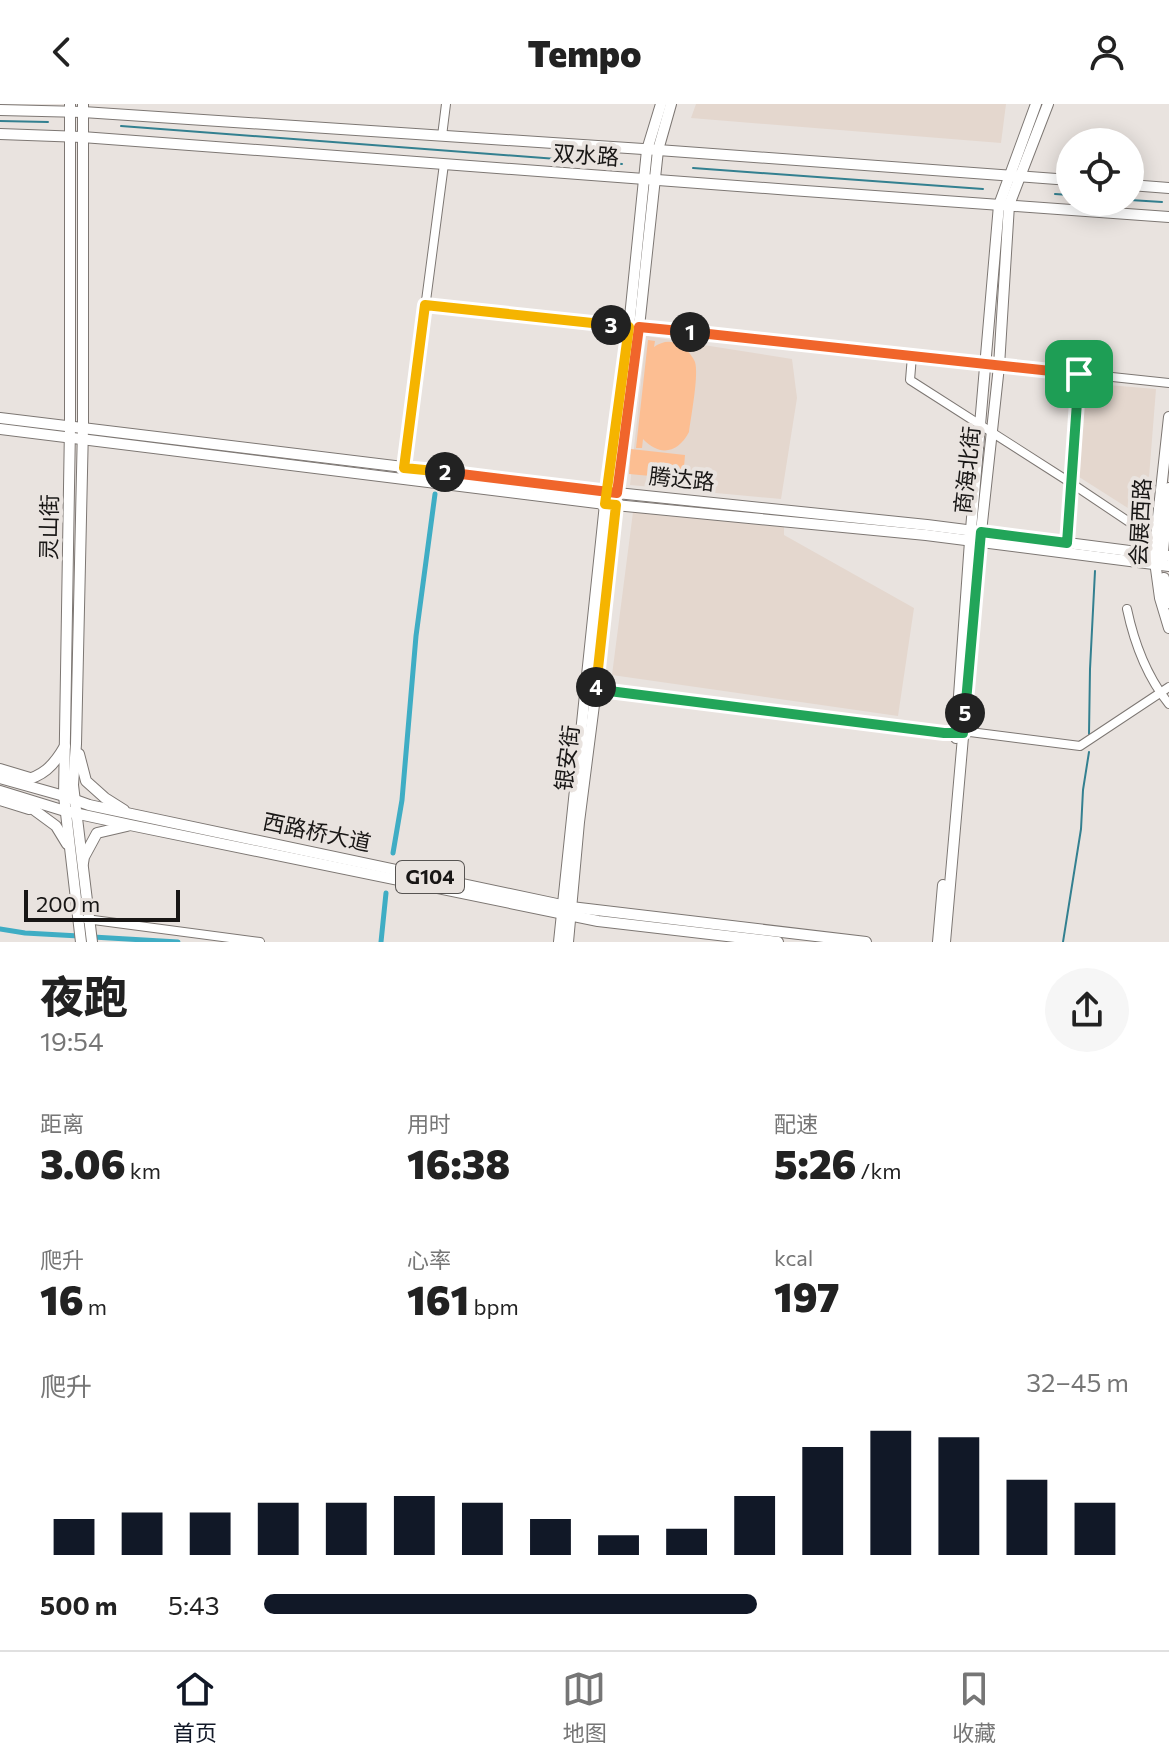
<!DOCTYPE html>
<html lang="zh">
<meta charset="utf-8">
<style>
body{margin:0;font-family:Commissioner,"Noto Sans SC",sans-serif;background:#f6f6f6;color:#222;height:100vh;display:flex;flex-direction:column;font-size:30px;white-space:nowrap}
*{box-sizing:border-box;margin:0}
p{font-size:26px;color:#767676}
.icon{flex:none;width:44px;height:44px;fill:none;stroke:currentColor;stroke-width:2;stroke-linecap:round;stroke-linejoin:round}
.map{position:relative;height:838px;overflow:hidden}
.drawer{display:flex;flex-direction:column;background:#fff;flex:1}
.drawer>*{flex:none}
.tools{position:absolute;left:1056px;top:24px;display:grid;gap:16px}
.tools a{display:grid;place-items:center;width:88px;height:88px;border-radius:50%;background:#fff;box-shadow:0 4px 20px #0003;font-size:40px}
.scale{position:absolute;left:24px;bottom:20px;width:156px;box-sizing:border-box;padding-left:8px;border:4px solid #181615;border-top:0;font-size:22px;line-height:28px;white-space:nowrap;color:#181615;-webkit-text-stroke:6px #e9e3df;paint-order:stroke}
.pin{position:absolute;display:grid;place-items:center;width:68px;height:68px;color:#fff;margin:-34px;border-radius:16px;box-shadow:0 4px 12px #0006}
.km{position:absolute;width:40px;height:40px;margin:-20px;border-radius:50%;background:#222;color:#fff;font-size:22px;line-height:40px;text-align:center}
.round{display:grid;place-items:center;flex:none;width:84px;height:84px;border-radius:42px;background:#f6f6f6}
.overview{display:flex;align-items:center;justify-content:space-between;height:136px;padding:0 40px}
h1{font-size:44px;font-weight:800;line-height:60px}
.stats{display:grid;grid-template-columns:repeat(3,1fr);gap:12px;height:136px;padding:8px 40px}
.stats div{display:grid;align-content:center}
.stats b{font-size:40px;font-weight:800}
.stats small{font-size:22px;font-weight:400}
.stats p{font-size:22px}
.chart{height:224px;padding:16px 40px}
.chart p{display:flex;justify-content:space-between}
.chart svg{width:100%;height:144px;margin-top:8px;stroke:#111827;stroke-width:6}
ul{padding:0 40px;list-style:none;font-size:26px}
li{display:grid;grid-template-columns:128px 96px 1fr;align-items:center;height:60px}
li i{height:20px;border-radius:10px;background:#111827}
header{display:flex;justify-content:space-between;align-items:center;height:104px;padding:0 40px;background:#fff;font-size:36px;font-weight:800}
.dock{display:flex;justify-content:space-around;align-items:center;height:112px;border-top:2px solid #e0e0e0;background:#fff;font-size:22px;color:#767676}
.dock a{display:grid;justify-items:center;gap:4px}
.dock .on{color:#111827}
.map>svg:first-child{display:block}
.built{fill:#e4d7ce}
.green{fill:#fcbe92}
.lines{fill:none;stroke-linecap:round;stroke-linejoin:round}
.stream{stroke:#338090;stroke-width:2}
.canal{stroke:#3fadc4;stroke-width:5}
.minor-casing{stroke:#7d7773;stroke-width:10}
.major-casing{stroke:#7d7773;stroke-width:12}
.minor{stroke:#fff;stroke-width:8}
.major{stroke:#fff;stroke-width:10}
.split-1-casing{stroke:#fff;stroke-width:16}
.split-2-casing{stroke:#fff;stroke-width:16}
.split-3-casing{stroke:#fff;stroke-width:16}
.split-4-casing{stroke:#fff;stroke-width:16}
.split-5-casing{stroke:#fff;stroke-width:16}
.split-6-casing{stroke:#fff;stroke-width:16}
.split-1{stroke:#f0652b;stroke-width:10}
.split-2{stroke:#f0652b;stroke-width:10}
.split-3{stroke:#f5b400;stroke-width:10}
.split-4{stroke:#f5b400;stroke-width:10}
.split-5{stroke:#22a559;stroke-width:10}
.split-6{stroke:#22a559;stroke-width:10}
.labels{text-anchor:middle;stroke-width:8;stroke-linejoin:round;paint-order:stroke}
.shield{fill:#e9e3df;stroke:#575452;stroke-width:2}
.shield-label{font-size:20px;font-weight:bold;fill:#181615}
.street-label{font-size:22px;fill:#181615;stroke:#e9e3df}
</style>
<header><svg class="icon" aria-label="back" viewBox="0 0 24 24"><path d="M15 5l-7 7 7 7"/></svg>Tempo<svg class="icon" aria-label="person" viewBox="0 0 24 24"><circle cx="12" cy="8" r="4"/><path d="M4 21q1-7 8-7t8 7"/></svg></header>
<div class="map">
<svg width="1169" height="838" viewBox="0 0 1169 838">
<rect width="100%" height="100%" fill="#e9e3df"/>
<g class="built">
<polygon points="696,0 1006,0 1001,39 691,14"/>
<polygon points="646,232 792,255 797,294 781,395 630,381"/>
<polygon points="1084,279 1156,285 1147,398 1131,406 1076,371"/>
<polygon points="633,408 784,423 784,431 914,504 898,612 612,571"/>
</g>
<g class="green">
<path d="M 648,236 L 655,237 L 654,243 C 661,238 670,236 678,240 C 685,243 692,251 695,258 C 699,271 691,312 689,328 C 678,349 660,353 643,335 L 642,344 L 636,344 Z"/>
<polygon points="631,345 685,351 683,375 629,370"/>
</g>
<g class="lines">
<g class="stream">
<polyline points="0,17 48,18"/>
<polyline points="121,22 622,60"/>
<polyline points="693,64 983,85"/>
<polyline points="1055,90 1070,91"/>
<polyline points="1130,96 1162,98"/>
<polyline points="1089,630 1090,565 1095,467"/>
<polyline points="1063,838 1081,725 1083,686 1089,648"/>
</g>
<g class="canal">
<polyline points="393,749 402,696 416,532 435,390"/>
<polyline points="0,825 25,829 79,832"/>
<polyline points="93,833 178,838"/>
<polyline points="381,838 386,789"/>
</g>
<defs>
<g id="minor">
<polyline points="442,32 446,0"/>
<polyline points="425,201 629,223"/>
<polyline points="639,223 1169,279"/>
<polyline points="912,252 910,276 1071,379 1156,436"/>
<polyline points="404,364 444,60"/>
<polyline points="1067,439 1079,270"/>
<path d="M 1127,505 C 1134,538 1147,573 1169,600"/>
<polyline points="596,585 944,629 970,628 1080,642 1169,583"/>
<polyline points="86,815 260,838"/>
</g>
<g id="major">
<polyline points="70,0 70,322 64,692 81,838"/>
<polyline points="83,0 83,323 76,640 73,681 92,838"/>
<polyline points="0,6 83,8 658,46 1070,76"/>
<polyline points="0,30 82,33 791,86 1169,113"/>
<polyline points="1130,81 1169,84"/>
<polyline points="1169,313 1154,450 1160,494 1169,524"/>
<polyline points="0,314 617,389 927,421 1169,452"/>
<polyline points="0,325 605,400 926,431 1169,462"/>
<polyline points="1162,458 1169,384"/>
<polyline points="1164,474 1169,499"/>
<polyline points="956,634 970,437 999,101 1036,0"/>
<polyline points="79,650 86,677 105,694 124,706"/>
<polyline points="0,665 30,674"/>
<polyline points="0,674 64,692 89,701 571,803 866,838"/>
<path d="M 20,678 C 43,672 53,663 65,642"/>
<polyline points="0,687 65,707 130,721 598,817 778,838"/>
<polyline points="0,696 29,705"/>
<polyline points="22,697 56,722 67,740"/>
<polyline points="83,759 84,753 97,729 127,722"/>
<polyline points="559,838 605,400 629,223 647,46 661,0"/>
<polyline points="568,838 579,718 596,585 617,389 639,223 658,46 671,0"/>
<polyline points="938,838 943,781"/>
<polyline points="945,838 981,428 999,262 1009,101 1048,0"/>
</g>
</defs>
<use href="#minor" class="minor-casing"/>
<use href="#major" class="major-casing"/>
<use href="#minor" class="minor"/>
<use href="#major" class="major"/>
</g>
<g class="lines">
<defs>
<polyline id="split-1" points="690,228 1079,270"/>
<polyline id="split-2" points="445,368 617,389 639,223 690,228"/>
<polyline id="split-3" points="445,368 404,364 425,201 611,221"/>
<polyline id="split-4" points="596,583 616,401 605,400 629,223 611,221"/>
<polyline id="split-5" points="596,583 596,585 617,588 944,629 963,629 965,609"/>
<polyline id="split-6" points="965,609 981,428 1067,439 1079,270"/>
</defs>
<use href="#split-1" class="split-1-casing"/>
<use href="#split-2" class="split-2-casing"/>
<use href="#split-3" class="split-3-casing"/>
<use href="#split-4" class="split-4-casing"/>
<use href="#split-5" class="split-5-casing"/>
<use href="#split-6" class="split-6-casing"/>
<use href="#split-1" class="split-1"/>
<use href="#split-2" class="split-2"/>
<use href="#split-3" class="split-3"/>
<use href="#split-4" class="split-4"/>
<use href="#split-5" class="split-5"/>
<use href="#split-6" class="split-6"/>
</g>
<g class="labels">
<rect class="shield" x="396" y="757" width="68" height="32" rx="6"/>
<g class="shield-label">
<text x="430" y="780">G104</text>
</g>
<g class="street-label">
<text transform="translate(586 51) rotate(4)" y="8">双水路</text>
<text transform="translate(967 366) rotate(-84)" y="8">商海北街</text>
<text transform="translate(682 375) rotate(6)" y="8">腾达路</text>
<text transform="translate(1140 418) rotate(-87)" y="8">会展西路</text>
<text transform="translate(49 423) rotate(-89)" y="8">灵山街</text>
<text transform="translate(567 654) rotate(-83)" y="8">银安街</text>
<text transform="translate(317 728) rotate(12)" y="8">西路桥大道</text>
</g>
</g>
</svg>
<div class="tools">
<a><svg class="icon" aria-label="locate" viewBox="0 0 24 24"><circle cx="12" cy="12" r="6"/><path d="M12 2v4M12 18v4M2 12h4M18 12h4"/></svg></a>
</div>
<div class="scale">200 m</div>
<div class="pin" style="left:1079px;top:270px;background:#1e9e55"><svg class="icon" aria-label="arrive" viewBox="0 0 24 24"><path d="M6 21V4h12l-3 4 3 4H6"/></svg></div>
<b class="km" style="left:690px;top:228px">1</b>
<b class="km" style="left:445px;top:368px">2</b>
<b class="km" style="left:611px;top:221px">3</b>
<b class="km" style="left:596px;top:583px">4</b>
<b class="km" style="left:965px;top:609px">5</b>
</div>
<section class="drawer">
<div class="overview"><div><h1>夜跑</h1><p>19:54</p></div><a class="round"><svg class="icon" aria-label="share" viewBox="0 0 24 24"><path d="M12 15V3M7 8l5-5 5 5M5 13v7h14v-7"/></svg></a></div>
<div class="stats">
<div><p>距离</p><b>3.06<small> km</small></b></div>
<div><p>用时</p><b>16:38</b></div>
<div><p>配速</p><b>5:26<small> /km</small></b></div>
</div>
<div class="stats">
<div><p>爬升</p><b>16<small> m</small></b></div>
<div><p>心率</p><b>161<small> bpm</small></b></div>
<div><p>kcal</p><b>197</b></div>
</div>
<div class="chart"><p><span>爬升</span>32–45 m</p>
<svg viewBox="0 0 160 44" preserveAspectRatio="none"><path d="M5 44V33M15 44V31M25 44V31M35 44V28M45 44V28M55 44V26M65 44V28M75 44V33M85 44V38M95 44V36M105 44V26M115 44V11M125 44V6M135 44V8M145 44V21M155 44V28"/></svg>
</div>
<ul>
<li><b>500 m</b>5:43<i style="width:57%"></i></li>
</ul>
</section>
<nav class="dock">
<a class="on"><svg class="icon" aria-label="home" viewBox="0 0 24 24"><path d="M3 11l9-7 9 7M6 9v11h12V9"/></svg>首页</a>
<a><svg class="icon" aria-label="map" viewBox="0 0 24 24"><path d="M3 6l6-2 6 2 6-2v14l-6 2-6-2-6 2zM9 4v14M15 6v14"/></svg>地图</a>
<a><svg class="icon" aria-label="saved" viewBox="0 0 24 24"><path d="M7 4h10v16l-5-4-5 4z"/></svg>收藏</a>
</nav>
